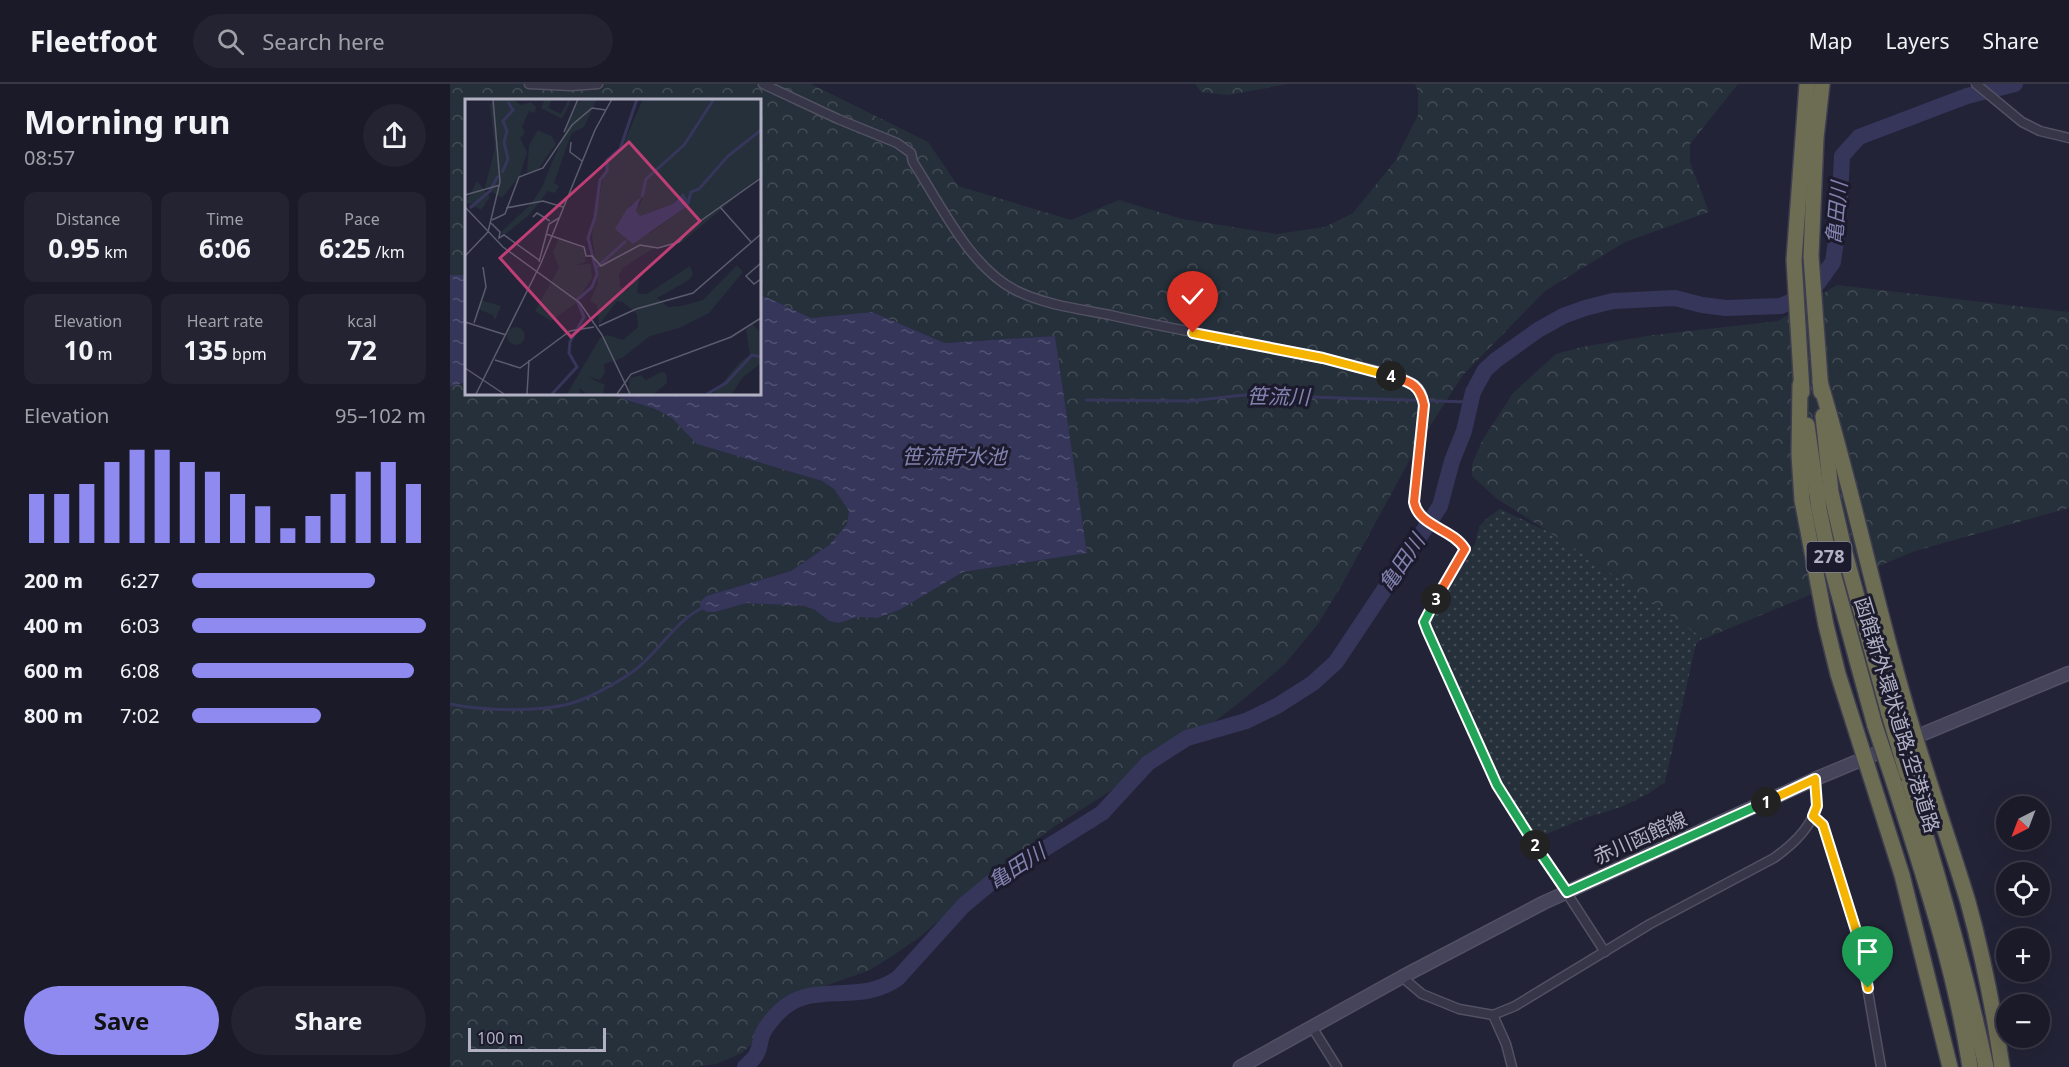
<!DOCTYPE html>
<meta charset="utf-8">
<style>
body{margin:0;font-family:"Noto Sans","Noto Sans JP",sans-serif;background:#232331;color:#f1f3f6;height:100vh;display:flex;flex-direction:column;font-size:22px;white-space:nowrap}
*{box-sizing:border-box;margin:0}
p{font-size:20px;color:#9fa1a8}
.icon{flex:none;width:33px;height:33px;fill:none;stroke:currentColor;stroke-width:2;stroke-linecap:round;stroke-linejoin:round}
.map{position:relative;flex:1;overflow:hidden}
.panel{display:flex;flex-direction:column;background:#1a1a29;width:450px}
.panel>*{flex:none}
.needle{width:39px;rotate:222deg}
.fabs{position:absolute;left:1546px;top:712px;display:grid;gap:12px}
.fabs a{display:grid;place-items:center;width:54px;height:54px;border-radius:50%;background:#1a1a29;box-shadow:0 6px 24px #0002,0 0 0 2px #383846;font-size:30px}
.scale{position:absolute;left:18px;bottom:15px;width:138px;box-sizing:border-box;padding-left:6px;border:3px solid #b2b1c4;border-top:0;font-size:16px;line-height:21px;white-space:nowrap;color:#b2b1c4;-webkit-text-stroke:4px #1c1b2d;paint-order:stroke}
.pin{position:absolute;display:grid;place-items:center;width:51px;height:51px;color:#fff;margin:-62px -26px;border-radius:50% 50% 50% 0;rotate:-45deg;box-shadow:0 0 6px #0007}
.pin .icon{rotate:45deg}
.km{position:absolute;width:30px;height:30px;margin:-15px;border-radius:50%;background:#222;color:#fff;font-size:16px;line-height:30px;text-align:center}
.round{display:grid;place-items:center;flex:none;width:63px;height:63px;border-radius:32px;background:#232331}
.overview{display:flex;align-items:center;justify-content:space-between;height:102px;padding:0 24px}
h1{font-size:33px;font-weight:700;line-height:45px}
.stats{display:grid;grid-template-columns:repeat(3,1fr);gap:9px;height:102px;padding:6px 24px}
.stats div{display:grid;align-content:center;border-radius:12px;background:#232331;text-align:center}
.stats b{font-size:26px;font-weight:700}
.stats small{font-size:16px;font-weight:400}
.stats p{font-size:16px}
.chart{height:168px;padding:12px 24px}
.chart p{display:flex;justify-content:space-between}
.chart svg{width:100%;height:108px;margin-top:6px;stroke:#8e8af0;stroke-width:6}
.action{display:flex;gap:12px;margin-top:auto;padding:12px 24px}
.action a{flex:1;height:69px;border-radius:36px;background:#8e8af0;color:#111;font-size:24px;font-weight:700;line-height:69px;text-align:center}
.action a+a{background:#232331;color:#f1f3f6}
ul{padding:0 24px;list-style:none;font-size:20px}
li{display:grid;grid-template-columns:96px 72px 1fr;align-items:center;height:45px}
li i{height:15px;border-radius:8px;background:#8e8af0}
header{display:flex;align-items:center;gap:36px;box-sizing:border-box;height:84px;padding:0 30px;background:#1a1a29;border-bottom:2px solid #383846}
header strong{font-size:28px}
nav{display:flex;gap:33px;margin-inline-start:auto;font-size:21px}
.search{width:420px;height:54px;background:#232331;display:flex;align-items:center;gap:15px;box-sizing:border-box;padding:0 21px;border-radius:33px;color:#9fa1a8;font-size:22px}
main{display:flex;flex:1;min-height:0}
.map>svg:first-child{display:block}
.grass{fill:url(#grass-dots)}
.forest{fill:url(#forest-crowns)}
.water{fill:url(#water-ripples)}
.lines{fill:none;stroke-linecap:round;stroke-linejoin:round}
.stream{stroke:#36365b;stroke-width:3}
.river{stroke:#36365b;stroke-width:16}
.street-casing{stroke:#525163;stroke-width:11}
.secondary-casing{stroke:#525163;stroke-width:15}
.highway-casing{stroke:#3f3e50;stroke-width:18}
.street{stroke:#363648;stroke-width:8}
.secondary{stroke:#45445b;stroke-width:12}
.highway{stroke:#6d6d54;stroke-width:15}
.highway-bridge-casing{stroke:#3f3e50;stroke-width:18;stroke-linecap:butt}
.highway-bridge{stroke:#6d6d54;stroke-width:15}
.split-1-casing{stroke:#fff;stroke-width:12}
.split-2-casing{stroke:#fff;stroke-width:12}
.split-3-casing{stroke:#fff;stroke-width:12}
.split-4-casing{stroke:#fff;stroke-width:12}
.split-5-casing{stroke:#fff;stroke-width:12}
.split-1{stroke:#f5b400;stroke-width:8}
.split-2{stroke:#22a559;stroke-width:8}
.split-3{stroke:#22a559;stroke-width:8}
.split-4{stroke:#f0652b;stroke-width:8}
.split-5{stroke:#f5b400;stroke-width:8}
.labels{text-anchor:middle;stroke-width:6;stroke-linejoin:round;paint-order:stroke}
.shield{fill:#1c1b2d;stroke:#858497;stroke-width:1.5}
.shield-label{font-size:18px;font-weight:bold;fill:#b2b1c4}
.street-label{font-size:20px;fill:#b2b1c4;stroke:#1c1b2d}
.water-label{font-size:21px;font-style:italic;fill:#8282af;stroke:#1c1b2d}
.inset-river{fill:none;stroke:#36365b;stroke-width:3}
.inset-road{fill:none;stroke:#5c5c6f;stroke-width:1.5}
.view{fill:#be3e75;fill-opacity:0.15;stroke:#be3e75;stroke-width:3}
.inset-edge{fill:none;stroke:#b2b1c4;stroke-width:3}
</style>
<header>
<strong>Fleetfoot</strong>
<div class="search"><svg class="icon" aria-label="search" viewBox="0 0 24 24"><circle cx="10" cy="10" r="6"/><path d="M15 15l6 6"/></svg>Search here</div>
<nav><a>Map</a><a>Layers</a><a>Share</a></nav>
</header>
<main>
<section class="panel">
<div class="overview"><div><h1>Morning run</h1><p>08:57</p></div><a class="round"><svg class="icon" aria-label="share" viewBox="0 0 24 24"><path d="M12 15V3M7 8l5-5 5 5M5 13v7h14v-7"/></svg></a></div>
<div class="stats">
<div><p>Distance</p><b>0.95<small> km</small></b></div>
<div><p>Time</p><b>6:06</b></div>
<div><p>Pace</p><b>6:25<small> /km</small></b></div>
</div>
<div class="stats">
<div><p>Elevation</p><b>10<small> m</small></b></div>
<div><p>Heart rate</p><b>135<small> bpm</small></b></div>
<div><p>kcal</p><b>72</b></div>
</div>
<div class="chart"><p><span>Elevation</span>95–102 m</p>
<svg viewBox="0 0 160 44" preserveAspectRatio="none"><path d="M5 44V24M15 44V24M25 44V20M35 44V11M45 44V6M55 44V6M65 44V11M75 44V15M85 44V24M95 44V29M105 44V38M115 44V33M125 44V24M135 44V15M145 44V11M155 44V20"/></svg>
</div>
<ul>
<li><b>200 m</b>6:27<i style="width:78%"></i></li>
<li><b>400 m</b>6:03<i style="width:100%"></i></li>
<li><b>600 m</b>6:08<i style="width:95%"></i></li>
<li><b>800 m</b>7:02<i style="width:55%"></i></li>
</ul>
<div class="action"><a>Save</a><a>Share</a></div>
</section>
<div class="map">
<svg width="1619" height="983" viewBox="0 0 1619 983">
<defs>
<pattern id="grass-dots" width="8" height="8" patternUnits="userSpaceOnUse" patternTransform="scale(1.5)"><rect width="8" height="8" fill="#26303a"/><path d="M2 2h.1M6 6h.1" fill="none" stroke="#434c55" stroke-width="1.8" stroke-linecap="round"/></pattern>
<pattern id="forest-crowns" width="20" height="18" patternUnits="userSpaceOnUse" patternTransform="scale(1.5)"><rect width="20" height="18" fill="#26303a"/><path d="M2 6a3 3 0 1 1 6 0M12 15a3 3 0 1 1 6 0" fill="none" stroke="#434c55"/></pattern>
<pattern id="water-ripples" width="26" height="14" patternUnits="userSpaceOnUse" patternTransform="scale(1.5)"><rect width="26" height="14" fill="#36365b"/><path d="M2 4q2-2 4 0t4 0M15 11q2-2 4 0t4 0" fill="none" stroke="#515171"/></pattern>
</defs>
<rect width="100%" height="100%" fill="#232337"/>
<polygon class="grass" points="1050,425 1278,533 1246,560 1215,698 1198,710 1171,723 1135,734 1087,754 1052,701 978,538 1025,460 1029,443 1036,435"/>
<g class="forest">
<polygon points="0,0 361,0 478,58 508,102 621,136 669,116 732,135 827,150 875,143 903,129 945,77 968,31 968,8 965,0 1288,0 1240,60 1240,78 1259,128 1175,158 1095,207 1013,291 967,362 894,497 868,540 835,580 795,614 741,656 602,744 532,799 470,853 442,872 420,886 364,906 343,921 292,969 266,980 245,983 0,983 0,303 16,298 16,309 155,309 205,325 222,334 248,360 372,397 384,404 399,427 397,440 379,461 341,487 256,512 265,528 297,519 354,522 365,526 379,537 389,539 408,533 429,534 451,525 513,488 637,469 605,252 495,259 422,228 361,234 316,214 309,212 309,16 16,16 16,191 0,191"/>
<polygon points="745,0 838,0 778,11 751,8"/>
<polygon points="1387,201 1619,228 1619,424 1465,467 1254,555 1136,472 1046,414 1022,392 1022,380 1033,355 1063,309 1106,270 1132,263 1204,251 1328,237"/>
</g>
<g class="water">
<polygon points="0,191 16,191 16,298 0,303"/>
<polygon points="309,212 316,213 361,234 422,228 495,259 605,252 637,469 513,488 451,525 428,534 408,533 389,539 379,537 365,526 354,522 297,519 265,528 257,528 250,524 250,518 256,512 341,487 379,461 397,440 399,427 384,405 372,397 247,360 222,334 205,325 155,309 309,309"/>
</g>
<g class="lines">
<g class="stream">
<polyline points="636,316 740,317 794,311 1020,318"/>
<path d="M 0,620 C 33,627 96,629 128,617 C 145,611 170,597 185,586 C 209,568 224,538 252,524"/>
</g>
<path class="river" d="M 295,983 C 299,979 305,974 307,969 C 310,963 310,957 312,951 C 316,941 328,928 336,922 C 369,898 411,921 448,894 L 514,821 L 543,797 L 652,729 L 698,679 L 737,654 L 796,637 L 827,622 L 863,599 L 886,578 L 990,422 L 1002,377 L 1014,347 L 1023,308 L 1035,286 L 1046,276 L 1088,246 L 1113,232 L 1135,224 L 1163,217 L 1225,214 L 1252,221 L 1276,224 L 1331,222 L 1351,213 L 1368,199 L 1383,178 L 1389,136 L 1392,72 L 1409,53 L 1517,12 L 1565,0"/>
<defs>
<g id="street">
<polyline points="79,0 121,2 148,0"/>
<path d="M 313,0 L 388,35 L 447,59 L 461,69 L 463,78 C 491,121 520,184 567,207 C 596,221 629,225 660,231 C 738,249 818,260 896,280 C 915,284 949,290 965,301 C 972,307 973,313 974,321 L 964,418 C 969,443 1002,444 1015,465 L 974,538 L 1047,701 L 1155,868"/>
<polyline points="1526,0 1572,38 1590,47 1619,54"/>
<polyline points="1363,732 1373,741 1409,856 1431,983"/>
<path d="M 952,893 L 972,910 L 1009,925 L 1043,931 L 1065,922 L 1200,840 L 1324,774 C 1341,762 1360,745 1366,724 C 1369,715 1366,704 1365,695"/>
<polyline points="1043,931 1056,960 1062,983"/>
<polyline points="862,943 887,983"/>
</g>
<polyline id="secondary" points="790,983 952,893 1093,819 1365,695 1619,589"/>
<g id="highway">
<path d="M 1370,298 C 1402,404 1424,513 1455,619 C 1474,686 1498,752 1518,818 C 1533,872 1544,928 1552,983"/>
<polyline points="1350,301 1349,371 1352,416 1376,541 1388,590 1452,791 1500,983"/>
<polyline points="1352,308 1344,176 1357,0"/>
<polyline points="1371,308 1361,172 1366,54 1372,0"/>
<polyline points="1373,332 1381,408 1395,469 1439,630"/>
<polyline points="1357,341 1369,425 1380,478 1425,642"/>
<path d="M 1457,690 C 1487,787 1515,883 1536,983"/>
<path d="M 1444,699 C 1474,792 1505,886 1520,983"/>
</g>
</defs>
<use href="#street" class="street-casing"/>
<use href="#secondary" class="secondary-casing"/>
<use href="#highway" class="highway-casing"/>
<use href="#street" class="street"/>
<use href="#secondary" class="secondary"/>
<use href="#highway" class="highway"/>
<defs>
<g id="highway-bridge">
<polyline points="1439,630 1457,690"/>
<polyline points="1425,642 1444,699"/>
</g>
</defs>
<use href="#highway-bridge" class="highway-bridge-casing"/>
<use href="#highway-bridge" class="highway-bridge"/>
</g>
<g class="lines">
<defs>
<polyline id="split-1" points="1316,718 1365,695 1367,722 1363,732 1373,741 1409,856 1418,904"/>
<polyline id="split-2" points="1085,761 1117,808 1316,718"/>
<polyline id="split-3" points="986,515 974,538 977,546 1047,701 1085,761"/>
<path id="split-4" d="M 941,292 C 960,298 970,300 974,321 L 964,418 C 969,443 1002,444 1015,465 L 986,515"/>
<polyline id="split-5" points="743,249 873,274 941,292"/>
</defs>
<use href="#split-1" class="split-1-casing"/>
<use href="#split-2" class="split-2-casing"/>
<use href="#split-3" class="split-3-casing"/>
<use href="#split-4" class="split-4-casing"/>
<use href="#split-5" class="split-5-casing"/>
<use href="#split-1" class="split-1"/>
<use href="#split-2" class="split-2"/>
<use href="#split-3" class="split-3"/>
<use href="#split-4" class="split-4"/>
<use href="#split-5" class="split-5"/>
</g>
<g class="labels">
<rect class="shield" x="1356.5" y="458" width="45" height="30" rx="4.5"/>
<g class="shield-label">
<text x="1379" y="479">278</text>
</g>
<g class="street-label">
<text transform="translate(1447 631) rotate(73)" y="7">函館新外環状道路;空港道路</text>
<text transform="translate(1190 754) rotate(-24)" y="7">赤川函館線</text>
</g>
<g class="water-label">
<text transform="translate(1387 129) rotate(-85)" y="7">亀田川</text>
<text transform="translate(828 313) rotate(1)" y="7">笹流川</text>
<text x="504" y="380">笹流貯水池</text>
<text transform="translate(952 479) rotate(-56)" y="7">亀田川</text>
<text transform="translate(567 783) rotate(-33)" y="7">亀田川</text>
</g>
</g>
<g transform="translate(15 15)">
<rect width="296" height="296" fill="#232337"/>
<path d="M 73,31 L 86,37 L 72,72 L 62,73 L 64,46 ZM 94,139 L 118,149 L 121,163 L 95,171 L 88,153 Z" fill="#26303a"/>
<path d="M 29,0 L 48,0 L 56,6 L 66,3 L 71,8 L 70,14 L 64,12 L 57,28 L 60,34 L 55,39 L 62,53 L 55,76 L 37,99 L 20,88 L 30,49 L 25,6 ZM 120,0 L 132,0 L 119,28 L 107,34 L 104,41 L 89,84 L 94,87 L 90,94 L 83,92 L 64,116 L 38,137 L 36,133 L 66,105 L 77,88 L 112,4 ZM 178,0 L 295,0 L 295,78 L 217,143 L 187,150 L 158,169 L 154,176 L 155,188 L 162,191 L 175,175 L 172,194 L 182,195 L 225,167 L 228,175 L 224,181 L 192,199 L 203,208 L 216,207 L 238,201 L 272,166 L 278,173 L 244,214 L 214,229 L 185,237 L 157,259 L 139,265 L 140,274 L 135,281 L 123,278 L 140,286 L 138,295 L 122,295 L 114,289 L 115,295 L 102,295 L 135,239 L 142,236 L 158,241 L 173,228 L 172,215 L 158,203 L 152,202 L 134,226 L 132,206 L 125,202 L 133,184 L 127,135 L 137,84 L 143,63 L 156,50 ZM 213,97 L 225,105 L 185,134 L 177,136 L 151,130 L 165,106 L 178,99 L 171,112 L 175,117 L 208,105 ZM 86,36 L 91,45 L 72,72 L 71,68 ZM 12,82 L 25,98 L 16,111 L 1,103 ZM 126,165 L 127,179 L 110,205 L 86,222 L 70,212 L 95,167 ZM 287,225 L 295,233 L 295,265 L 277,279 L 267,295 L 248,295 L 276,262 L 285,256 L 281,231 ZM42 237a9 9 0 1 1 18 0a9 9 0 1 1-18 0ZM 196,273 L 201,274 L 202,284 L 189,295 L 163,295 L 165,279 L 176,276 L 181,281 Z" fill="#26303a" fill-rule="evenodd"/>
<path d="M 80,0 L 87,0 L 83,9 L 96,15 L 103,1 L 106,2 L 97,20 L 76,9 ZM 16,201 L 36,207 L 30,221 L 28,216 L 13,210 Z" fill="#26303a"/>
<path d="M 218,94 L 225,105 L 168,145 L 150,130 L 162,110 L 176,98 L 171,112 L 175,117 L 208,105 Z" fill="#36365b"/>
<path class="inset-river" d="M 37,74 L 43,60 L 39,43 L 42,32 L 38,22 L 48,11 L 43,3M 177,98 L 181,80 L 219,46 L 249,0M 223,104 L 226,93 L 234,90 L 263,57 L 296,31M 5,109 L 25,92 L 33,77M 131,169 L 161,142M 87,295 L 112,268 L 104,254 L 105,243 L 119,218 L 112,201 L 127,188 L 132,175 L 123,139 L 130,118 L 135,81 L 142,72 L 142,61 L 155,50 L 172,0M 242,295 L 261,284 L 287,256 L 296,258"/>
<path class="inset-road" d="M 99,33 L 113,0M 106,43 L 105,53 L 117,62M 0,96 L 35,86M 0,108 L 38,148 L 115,204 L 137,236 L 165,295M 255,108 L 286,143M 41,109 L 78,102 L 98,108M 68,118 L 72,114 L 85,122M 27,121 L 40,115 L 54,78 L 78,69 L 107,26 L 127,9 L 141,11M 26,124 L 35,133 L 34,139 L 39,136 L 74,161M 81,135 L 119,148 L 121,157 L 127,157 L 136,167 L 175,146 L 193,149 L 214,143 L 227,128 L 296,79M 0,157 L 23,133 L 35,83 L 28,0M 74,163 L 84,125 L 94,119M 296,164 L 281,177 L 289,185 L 296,180M 0,223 L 41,236M 9,224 L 21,188 L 18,168M 134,227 L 171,210 L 228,194 L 296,135M 30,261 L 55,269 L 105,232 L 129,228M 0,269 L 39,295M 11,295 L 76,164 L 130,31 L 147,0M 62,295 L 64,261M 152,295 L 166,275 L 266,238 L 296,219"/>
<path class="view" d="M 164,43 L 235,122 L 106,238 L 35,159 Z"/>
<rect width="296" height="296" class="inset-edge"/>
</g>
</svg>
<div class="fabs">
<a><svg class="needle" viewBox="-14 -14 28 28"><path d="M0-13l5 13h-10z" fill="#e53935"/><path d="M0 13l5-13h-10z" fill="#9fa1a8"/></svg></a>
<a><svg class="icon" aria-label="locate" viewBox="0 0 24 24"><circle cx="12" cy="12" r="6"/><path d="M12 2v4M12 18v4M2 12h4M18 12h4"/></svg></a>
<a>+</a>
<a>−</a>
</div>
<div class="scale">100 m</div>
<div class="pin" style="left:1418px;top:904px;background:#1e9e55"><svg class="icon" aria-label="arrive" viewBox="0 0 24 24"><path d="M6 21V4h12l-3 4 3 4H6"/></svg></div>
<div class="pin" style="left:743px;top:249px;background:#d93025"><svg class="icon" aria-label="check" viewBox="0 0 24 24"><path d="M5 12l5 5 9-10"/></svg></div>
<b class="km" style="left:1316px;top:718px">1</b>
<b class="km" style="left:1085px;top:761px">2</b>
<b class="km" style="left:986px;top:515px">3</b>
<b class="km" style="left:941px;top:292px">4</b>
</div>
</main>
